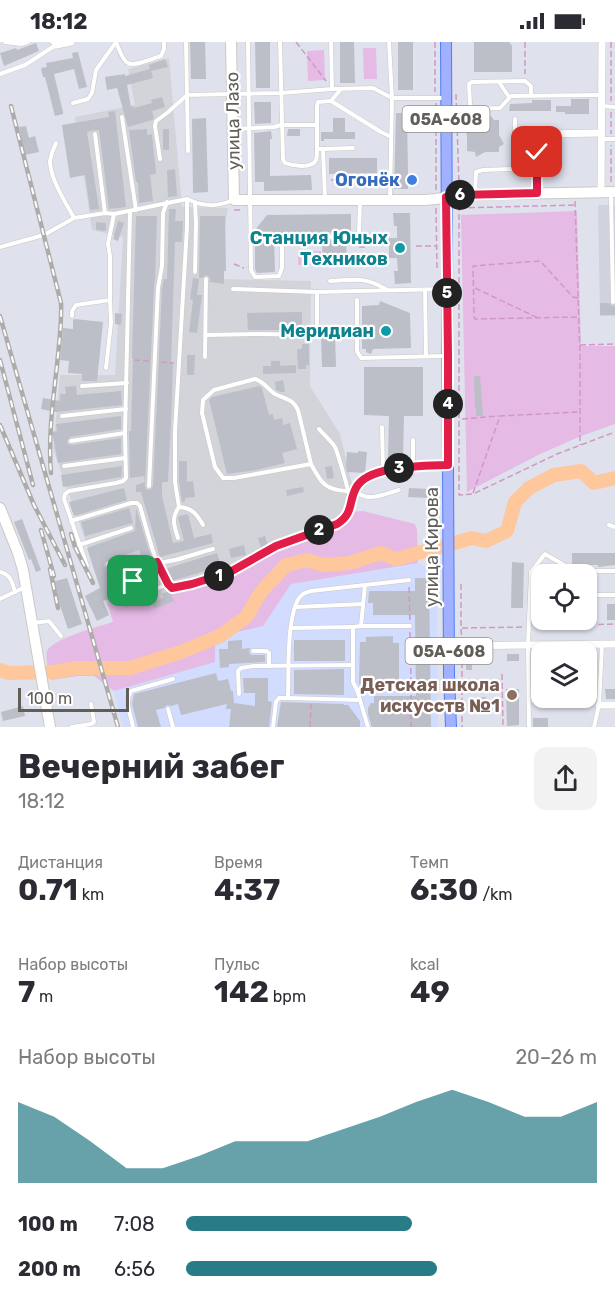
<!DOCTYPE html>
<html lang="ru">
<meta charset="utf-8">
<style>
body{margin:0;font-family:Rubik,sans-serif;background:#f2f2f3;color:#2b2b33;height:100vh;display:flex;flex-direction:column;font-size:22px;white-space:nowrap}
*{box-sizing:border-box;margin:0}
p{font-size:20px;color:#7c7c81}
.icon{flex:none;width:33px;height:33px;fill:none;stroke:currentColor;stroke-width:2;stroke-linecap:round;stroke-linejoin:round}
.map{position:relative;height:685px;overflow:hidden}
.panel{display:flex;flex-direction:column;background:#fff;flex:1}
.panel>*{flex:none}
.fabs{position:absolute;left:531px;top:522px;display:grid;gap:12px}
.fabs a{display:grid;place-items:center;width:66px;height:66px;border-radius:12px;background:#fff;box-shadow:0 2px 4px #0004;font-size:30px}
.scale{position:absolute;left:18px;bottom:15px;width:111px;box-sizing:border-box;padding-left:6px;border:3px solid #615d58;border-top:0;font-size:16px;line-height:21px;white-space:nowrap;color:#615d58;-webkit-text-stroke:4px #fff;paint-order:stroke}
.pin{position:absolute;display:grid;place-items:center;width:51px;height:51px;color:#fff;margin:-26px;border-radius:12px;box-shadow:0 3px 9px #0006}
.km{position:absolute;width:30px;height:30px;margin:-15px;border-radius:50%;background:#222;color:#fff;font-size:16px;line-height:30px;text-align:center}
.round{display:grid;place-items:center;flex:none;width:63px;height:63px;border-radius:12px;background:#f2f2f3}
.head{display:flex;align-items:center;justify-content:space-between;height:102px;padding:0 18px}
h1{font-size:33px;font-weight:700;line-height:45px}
.metrics{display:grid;grid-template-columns:repeat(3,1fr);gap:9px;height:102px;padding:6px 18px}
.metrics div{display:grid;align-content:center}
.metrics b{font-size:30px;font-weight:700}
.metrics small{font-size:16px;font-weight:400}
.metrics p{font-size:16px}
.chart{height:168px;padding:12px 18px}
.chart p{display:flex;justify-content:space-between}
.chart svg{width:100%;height:108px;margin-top:6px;fill:#277c88;opacity:.7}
ul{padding:0 18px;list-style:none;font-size:20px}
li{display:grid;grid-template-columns:96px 72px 1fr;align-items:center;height:45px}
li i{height:15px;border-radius:8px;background:#277c88}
.status{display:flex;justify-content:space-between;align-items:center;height:42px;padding:0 30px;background:#fff;direction:ltr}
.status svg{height:16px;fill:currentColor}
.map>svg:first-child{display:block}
.commercial{fill:#d1dcff}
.industrial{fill:#d2d4da}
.education{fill:#d0d3de}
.green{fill:#e5bae5}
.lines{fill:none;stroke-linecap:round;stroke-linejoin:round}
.river{stroke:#ffc79c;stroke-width:14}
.building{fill:#bcbfc7}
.service-casing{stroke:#cbc8c3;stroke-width:5}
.minor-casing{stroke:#cbc8c3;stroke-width:8}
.secondary-casing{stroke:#cdc9c3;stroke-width:12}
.primary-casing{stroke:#4e7ef6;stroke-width:12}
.path{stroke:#d199c1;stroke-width:1.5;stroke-dasharray:6 3;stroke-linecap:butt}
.service{stroke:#fff;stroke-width:4}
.minor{stroke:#fff;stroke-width:7}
.secondary{stroke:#fff;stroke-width:10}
.primary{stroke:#a1b1ff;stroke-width:10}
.rail-casing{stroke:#adacab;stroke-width:4.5}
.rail{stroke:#fff;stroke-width:2;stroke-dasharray:7;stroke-linecap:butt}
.route-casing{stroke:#fff;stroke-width:12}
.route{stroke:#e11d48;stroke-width:8}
.shop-dot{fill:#3f7fe0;stroke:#fff;stroke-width:2}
.culture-dot{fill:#0f9aa8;stroke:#fff;stroke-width:2}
.education-dot{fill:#8d6e63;stroke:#fff;stroke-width:2}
.labels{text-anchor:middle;stroke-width:4.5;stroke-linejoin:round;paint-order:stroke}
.shield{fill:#fff;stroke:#908e8a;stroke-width:1.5}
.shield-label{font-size:16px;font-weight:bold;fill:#615d58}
.street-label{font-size:18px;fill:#615d58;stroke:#fff}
.shop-label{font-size:18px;font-weight:bold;fill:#366cbe;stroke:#fff;text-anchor:end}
.culture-label{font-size:18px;font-weight:bold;fill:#0d838f;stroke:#fff;text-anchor:end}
.education-label{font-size:18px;font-weight:bold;fill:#785e54;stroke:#fff;text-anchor:end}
</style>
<div class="status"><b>18:12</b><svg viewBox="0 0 49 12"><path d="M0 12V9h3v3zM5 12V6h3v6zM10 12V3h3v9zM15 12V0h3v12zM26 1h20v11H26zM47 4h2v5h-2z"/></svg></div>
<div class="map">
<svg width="615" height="685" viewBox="0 0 615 685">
<rect width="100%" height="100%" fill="#dfe2ec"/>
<polygon class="commercial" points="418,521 437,531 438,685 123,685 114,649 215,620 215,604 230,593 263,584 291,542"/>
<polygon class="industrial" points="169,16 182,165 228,166 217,237 311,239 310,344 340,392 353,446 347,446 351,470 345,479 334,485 294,499 231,532 154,558 102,545 53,407 60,333 115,333 123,195 92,188 75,75 135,63 128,27"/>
<polygon class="education" points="598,163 615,163 615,274 600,274"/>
<g class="green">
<polygon points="363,6 376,6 377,37 364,37"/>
<polygon points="324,8 325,38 308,39 307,9"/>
<polygon points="577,169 581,304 615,304 615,382 581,394 538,413 467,450 461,173"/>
<rect x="298" y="209" width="23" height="14"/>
<path d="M 363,469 L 415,482 L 417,488 L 418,521 L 291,542 L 263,584 L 230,592 L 215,604 L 215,620 L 114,649 L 94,634 L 78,634 L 51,638 C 49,631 45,615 47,609 C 52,597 100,584 113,580 L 102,545 L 143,534 L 154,558 L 231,532 L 294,499 L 334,485 L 345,479 L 351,470 Z"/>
</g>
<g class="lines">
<polyline class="river" points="0,628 9,631 53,630 78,626 130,626 181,610 220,594 246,575 261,550 286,523 307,518 324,523 349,521 381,511 396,517 472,496 486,499 507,489 515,460 529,446 554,433 581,429 594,441 615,436"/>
</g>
<g class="building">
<polygon points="190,0 205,0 206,37 191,37"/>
<polygon points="255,0 270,0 270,46 256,46"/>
<polygon points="340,0 354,0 355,41 340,41"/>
<rect x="398" y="0" width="15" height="48"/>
<polygon points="474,0 509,0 512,4 512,30 474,30"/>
<polygon points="36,1 39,9 4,24 0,11 16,6 17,8"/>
<polygon points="78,10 87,45 79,47 74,27 54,32 63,70 63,72 55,74 45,35 43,35 41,26 47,25 46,21 73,16 72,11"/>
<polygon points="165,17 168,25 151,29 153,36 127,43 131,65 134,64 134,66 152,61 151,58 162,55 165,65 152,69 154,76 152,78 128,85 117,46 107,48 105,35 125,32 125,34 150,27 149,23"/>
<polygon points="571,57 589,57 589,72 565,72 565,70 556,70 556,64 571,64"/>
<polygon points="532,58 551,58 551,69 509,69 510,62 532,61"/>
<polygon points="254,60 271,60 271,81 255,82"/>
<polygon points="115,69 126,165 109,167 99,88 95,88 87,90 99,167 90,168 85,133 70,136 62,83 109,75 108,70"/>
<polygon points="396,71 407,71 408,133 414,132 414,141 408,141 408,147 394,147"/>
<polygon points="491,74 494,78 499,78 499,93 504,102 499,105 499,110 485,110 476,115 475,110 467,109 467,93 463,85 467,83 468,78 483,78"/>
<polygon points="206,76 208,150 193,151 192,77"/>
<polygon points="333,76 345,76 345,90 355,90 355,97 324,97 324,99 321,99 321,90 333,90"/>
<polygon points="26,84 29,96 35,94 39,110 25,113 19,85"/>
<polygon points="147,87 147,93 152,92 156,132 150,133 153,159 139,161 138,140 136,140 129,88"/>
<rect x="163" y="87" width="6" height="21"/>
<polygon points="288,87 300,87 300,94 287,94"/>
<polygon points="271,89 272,97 270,97 270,134 311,133 312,148 264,149 264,140 255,140 254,91"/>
<polygon points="329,116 377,116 377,131 329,132"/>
<polygon points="175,127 177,154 168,155 167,128"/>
<polygon points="169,167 176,167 175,179 183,179 182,200 175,200 171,322 173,322 171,380 168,440 162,440 162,454 173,501 184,499 178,476 179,474 188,472 194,496 211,492 213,501 160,515 141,450 136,450 136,443 145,440 144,434 130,436 129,391 129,389 131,389 133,316 132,316 136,174 157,174 155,237 154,246 145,444 146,447 150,448 153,444 162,246 164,237 167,237"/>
<polygon points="393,171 410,171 411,241 395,242 394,229 398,229 397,216 389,216 389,196 397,196 397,184 394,184"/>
<polygon points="351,172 351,189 274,195 275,230 257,231 255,227 255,188 267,173"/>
<polygon points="200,174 225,174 226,229 224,229 224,242 210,240 210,236 207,233 202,236 199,236"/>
<polygon points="118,179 124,181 118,199 113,197"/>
<polygon points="96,180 106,181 106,189 96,188"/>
<polygon points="346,198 347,222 323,222 322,199"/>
<polygon points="193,236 199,237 197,253 202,253 197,291 189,290 193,258 190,257"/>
<polygon points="380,259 410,271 411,306 373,307 371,312 366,310 366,307 362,307 362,264 379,263"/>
<polygon points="600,261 609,261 612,264 615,264 615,273 600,273"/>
<polygon points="302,270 302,288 248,288 247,271"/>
<polygon points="115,271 122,272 121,283 115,282"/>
<polygon points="75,277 103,280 97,339 82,339 82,332 68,331 69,319 60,318 63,286 73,287 73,278"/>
<polygon points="335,293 336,325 322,325 321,294"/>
<polygon points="302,302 309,302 309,323 306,323 306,327 298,327 297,307 302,307"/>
<polygon points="187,313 195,313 194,333 187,333"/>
<polygon points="271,319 280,319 280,324 296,323 296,331 263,332 263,324 271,324"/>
<polygon points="364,325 423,325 423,374 404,374 403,417 388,417 389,374 364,373"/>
<polygon points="474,334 480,334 483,374 476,374 476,367 475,367"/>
<polygon points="283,338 285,350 281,350 276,348 275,340"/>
<polygon points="76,344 77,353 121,349 122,363 56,370 41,367 43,356 60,359 60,352 66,352 65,345"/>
<polygon points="259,344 262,346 269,373 273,372 274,378 282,376 283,383 290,381 297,407 282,411 285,421 256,428 227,432 209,358 212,355"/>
<polygon points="121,374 121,387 70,395 67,399 68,402 72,403 121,396 121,412 58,421 52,390 57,389 56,382"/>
<polygon points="358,409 367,410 365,431 347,430 346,424 347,410 358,411"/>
<polygon points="179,419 187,419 187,440 193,439 195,455 185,456 185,459 182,460 179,440"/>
<polygon points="122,424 121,435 63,445 61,433"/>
<polygon points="332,424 334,436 327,437 325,425"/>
<polygon points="303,445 304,450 287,454 286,448"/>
<polygon points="124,446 127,458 74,474 69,460"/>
<polygon points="409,446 429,447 428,456 408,455"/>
<polygon points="129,466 133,481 85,494 81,480"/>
<polygon points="136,466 152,518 144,520 139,508 105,520 104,524 108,526 121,523 125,537 110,543 115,555 103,559 109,573 97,579 85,554 100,546 87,506 135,489"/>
<polygon points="22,477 41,528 36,530 31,517 29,518 14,480"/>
<polygon points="265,494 268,504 261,506 258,496"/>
<polygon points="244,503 246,513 231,516 229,507"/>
<polygon points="217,511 221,524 172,539 165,527"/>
<polygon points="572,511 615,511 615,523 598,525 598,523 572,523"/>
<polygon points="512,520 524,521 523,566 511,566"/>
<polygon points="67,536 82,582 68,587 52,540"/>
<polygon points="415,536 429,536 431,685 372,685 368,672 368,666 371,661 374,661 374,654 416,654 415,573 373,573 373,561 368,561 369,549 415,549"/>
<polygon points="143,539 150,555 125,566 119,554 135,547 133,543"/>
<polygon points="169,549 174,559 154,567 152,561 164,556 162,552"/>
<polygon points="586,561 592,561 593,576 586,576"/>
<polygon points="534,562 542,562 542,576 533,577"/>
<rect x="607" y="562" width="8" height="16"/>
<polygon points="393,594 393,601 399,601 399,642 359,642 360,600 366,600 366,595"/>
<polygon points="242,598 242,607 250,606 249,610 251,613 265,613 265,620 229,622 229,625 220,626 219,607 228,607 228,599"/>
<rect x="294" y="598" width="51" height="21"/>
<rect x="507" y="612" width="12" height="7"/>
<polygon points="466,614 472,614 472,615 487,615 487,622 472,622 472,628 466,628"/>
<polygon points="344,627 344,653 294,652 294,628"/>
<polygon points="216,631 218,639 228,637 231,649 233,649 234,661 255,664 255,651 244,651 243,636 268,636 268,659 272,660 269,685 229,685 231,667 226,667 227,662 181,673 178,662 171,664 167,663 164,666 156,668 161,685 138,685 132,662 134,652"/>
<polygon points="506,647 519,647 519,683 507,684"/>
<polygon points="533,647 542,647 542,656 591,656 591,662 533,662"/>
<polygon points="605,647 615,647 615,657 606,657"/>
<polygon points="486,655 486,662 472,663 472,656"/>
<polygon points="281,660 344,662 344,663 348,663 360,679 360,685 277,685"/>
<polygon points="23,664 25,674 3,679 1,670"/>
<rect x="533" y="676" width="15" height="9"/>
</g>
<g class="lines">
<defs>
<g id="service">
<polyline points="5,0 21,2 28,0"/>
<path d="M 116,0 C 119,7 122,18 128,21 C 134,25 154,16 161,14 L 164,7 L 164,0"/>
<polyline points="248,0 251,228 255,235 279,234 282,226 282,201 283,198 355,193 359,191 360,161"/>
<path d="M 280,0 L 283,117 L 285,121 C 293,124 312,127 316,118 C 317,116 317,110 317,107"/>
<polyline points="331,0 332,47"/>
<polyline points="389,0 392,56 390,155"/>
<polyline points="0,32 25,23 56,3 52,0"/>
<polyline points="499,40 509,55"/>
<polyline points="531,53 531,44 525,39 472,40 469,42 470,62 472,67 500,66 511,54 601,53"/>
<polyline points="331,59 381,90 391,95"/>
<polyline points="73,61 88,57 92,51 96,28 116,0"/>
<polyline points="602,64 615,65"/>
<polyline points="122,75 136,168"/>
<polyline points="234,87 274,85 281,83 317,83"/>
<polyline points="95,92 105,171"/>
<polyline points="602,97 615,97"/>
<path d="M 56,101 C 53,107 51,113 50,119 C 50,137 66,161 74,176"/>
<polyline points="323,107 353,106"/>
<polyline points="188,109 187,53 281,51 332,47 373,46 392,56 446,56"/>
<polyline points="160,117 155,84 156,79 167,71 187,53 186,0"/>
<polyline points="475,151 476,130 483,128 509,127 512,127 515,124 515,77"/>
<polyline points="611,151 613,260"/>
<polyline points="325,156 323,107 317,107 317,64 318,60 331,59 341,47"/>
<polyline points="195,161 196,181 195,230"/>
<path d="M 0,205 L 44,193 L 74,176 L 105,171 L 114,172 L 187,157 C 205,165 216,165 234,158"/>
<path d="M 330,239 C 354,238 365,234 387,248"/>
<polyline points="233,247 317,250 445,247"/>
<polyline points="425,248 426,314"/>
<polyline points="357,258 357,309 361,316 446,314"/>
<polyline points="72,274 72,269 76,263 110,258 110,214 108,202 114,172"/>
<polyline points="206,293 258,292 315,293 317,290 317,250"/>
<polyline points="205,315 206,237"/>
<polyline points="106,326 111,281 110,258"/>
<polyline points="82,344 127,341"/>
<polyline points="62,374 126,367"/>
<polyline points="382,385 383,429"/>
<polyline points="71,399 125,391"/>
<path d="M 311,422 L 298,368 C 293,357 285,357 275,352 C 267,347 265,340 255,337 L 214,348 L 203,358 L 202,371 L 215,425 L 223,436 L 234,436 L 311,422 C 321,441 325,448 347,449"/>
<polyline points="64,424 125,416"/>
<polyline points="413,425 413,398"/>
<polyline points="149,444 158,246 162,224 163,171 167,160"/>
<path d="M 355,449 C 368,461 384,452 399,448"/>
<path d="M 352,460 C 353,454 354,448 358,443 C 372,423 425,424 447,423"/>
<path d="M 179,465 C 192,466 197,472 203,483"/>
<path d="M 71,479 L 131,461 L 137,461 L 140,464 C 146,484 157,533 172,546 L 192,542 L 230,530 L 276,504 L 337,482 C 344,478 350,473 351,464 C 352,459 338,412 335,405 C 331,399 324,393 319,387"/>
<polyline points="609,483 615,485"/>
<path d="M 178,496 C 174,484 171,476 179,465 L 175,440 L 175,389 L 187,185 L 187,157"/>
<polyline points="79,503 131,486"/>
<polyline points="108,522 134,515 139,518 143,528"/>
<polyline points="87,524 64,457 65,452 69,449 116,441 123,439 126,436 125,391 130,169"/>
<path d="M 0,530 C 11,533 12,540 15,550"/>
<path d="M 116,546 L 141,535 L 143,528 C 155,520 162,521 175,518 C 188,515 200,510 213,507"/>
<polyline points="153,548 168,542"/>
<polyline points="586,553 615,553"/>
<polyline points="530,555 542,554"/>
<polyline points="0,557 23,546"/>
<polyline points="296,565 363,562"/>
<polyline points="33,581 49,579 61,594"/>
<polyline points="361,584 410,584"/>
<polyline points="291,586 353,585"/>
<polyline points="253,609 266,609 269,611 269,624"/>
<polyline points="357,648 411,647"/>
<polyline points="239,652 238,629 241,626 254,624 353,623"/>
<polyline points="288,656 360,658"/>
<polyline points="168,667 173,685"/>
<polyline points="72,685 91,682 94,680 91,662"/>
<path d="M 133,685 C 131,674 124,659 131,649 L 173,637"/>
<path d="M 273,685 L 276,660 L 279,656 L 288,656 C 289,631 286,577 299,556 C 302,552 306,550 311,549 L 365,543"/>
<polyline points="368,685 357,648 353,640 353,585 361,584 365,543 409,538"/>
<polyline points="529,685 528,603 531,530 545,512 571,527 581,529 615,529"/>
<polyline points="594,685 599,663 602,603"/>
</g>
<g id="minor">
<polyline points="56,3 71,0"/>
<polyline points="601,150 602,0"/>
<polyline points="537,151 538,99 541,93 544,92 601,91"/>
<polyline points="449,604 615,602"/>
<polyline points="599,663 615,663"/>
</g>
<g id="secondary">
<polyline points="231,0 234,158 425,158 436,157 459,153 615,150"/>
<polyline points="0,466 18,511 23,528 50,685"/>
</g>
<polyline id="primary" points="446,0 449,633 451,685"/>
</defs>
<use href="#service" class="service-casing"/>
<use href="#minor" class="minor-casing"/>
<use href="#secondary" class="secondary-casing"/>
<use href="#primary" class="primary-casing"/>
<g class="path">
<polyline points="296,0 326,39"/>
<polyline points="435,0 435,50"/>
<polyline points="525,0 525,32"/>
<polyline points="611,0 611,59"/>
<polyline points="456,52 459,143"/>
<polyline points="436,61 436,149"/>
<polyline points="611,70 611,92"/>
<polyline points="531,95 531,86 541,85"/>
<polyline points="331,138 386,138"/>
<polyline points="460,138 469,141"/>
<polyline points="611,140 611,103"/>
<polyline points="575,159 580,313 580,403"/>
<polyline points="459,163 459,453 473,452 557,412 615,390"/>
<polyline points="436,166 437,227"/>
<polyline points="460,166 575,163"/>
<polyline points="234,168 243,168"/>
<polyline points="416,204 436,204"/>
<polyline points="359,205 365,205"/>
<polyline points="234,222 244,226"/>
<polyline points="475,246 538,276"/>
<polyline points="578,256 573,255 542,221 539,219 473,224 474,274 475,277 578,275"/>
<polyline points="580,303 615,302"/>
<polyline points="134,318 150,319"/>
<polyline points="161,320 174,321"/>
<polyline points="462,377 499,374"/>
<polyline points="473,451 500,374 578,370"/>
<polyline points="461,542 461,586 524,585"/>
<polyline points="409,545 410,579"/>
<polyline points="535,584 615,582"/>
<polyline points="461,587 462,598"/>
<polyline points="410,590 411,642"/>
<polyline points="462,611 462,685"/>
<polyline points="502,632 503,685"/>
<polyline points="411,653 411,685"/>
<polyline points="310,685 311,662"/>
</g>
<use href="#service" class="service"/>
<use href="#minor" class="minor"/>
<use href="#secondary" class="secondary"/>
<use href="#primary" class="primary"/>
<defs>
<g id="rail">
<path d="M 11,64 L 61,261 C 62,282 59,302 57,323 C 53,359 48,395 51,431"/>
<polyline points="0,274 118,685"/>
<polyline points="0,318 33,443"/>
<polyline points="0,383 34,463 65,523"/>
<polyline points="41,488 54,534"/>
<polyline points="71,492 75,505 93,541"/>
<polyline points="50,527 58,566"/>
</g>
</defs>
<use href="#rail" class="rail-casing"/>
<use href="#rail" class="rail"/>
</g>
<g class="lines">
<defs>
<path id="route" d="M 133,539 L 141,535 L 143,528 L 157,520 L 168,542 L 172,546 L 192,542 L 230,530 L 276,504 L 337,482 C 354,471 348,461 356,446 C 367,423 425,424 448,423 L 448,314 L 446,155 L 459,153 L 537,151 L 537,110"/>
</defs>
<use href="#route" class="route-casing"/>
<use href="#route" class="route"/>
</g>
<circle class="shop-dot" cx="412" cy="138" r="6"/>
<g class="culture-dot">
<circle cx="400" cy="206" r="6"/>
<circle cx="386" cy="289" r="6"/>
</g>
<circle class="education-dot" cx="512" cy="653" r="6"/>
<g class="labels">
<g class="shield">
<rect x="402.5" y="64" width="87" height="26" rx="4.5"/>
<rect x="405.5" y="596" width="87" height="26" rx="4.5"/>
</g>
<g class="shield-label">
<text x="446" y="83">05А-608</text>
<text x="449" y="615">05А-608</text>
</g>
<g class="street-label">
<text transform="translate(233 79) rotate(-91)" y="6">улица Лазо</text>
<text transform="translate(432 505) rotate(-90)" y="6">улица Кирова</text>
</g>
<g class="shop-label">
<text x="400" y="144">Огонёк</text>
</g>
<g class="culture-label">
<text x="388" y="202">Станция Юных<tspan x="388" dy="21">Техников</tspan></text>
<text x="374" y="295">Меридиан</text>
</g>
<g class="education-label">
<text x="500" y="649">Детская школа<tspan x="500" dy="21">искусств №1</tspan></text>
</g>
</g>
</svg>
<div class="fabs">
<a><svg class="icon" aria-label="locate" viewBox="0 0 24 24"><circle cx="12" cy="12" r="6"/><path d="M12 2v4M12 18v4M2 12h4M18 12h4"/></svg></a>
<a><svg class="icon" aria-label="layers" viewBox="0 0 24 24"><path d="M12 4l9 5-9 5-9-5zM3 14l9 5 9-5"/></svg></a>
</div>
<div class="scale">100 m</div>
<div class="pin" style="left:133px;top:539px;background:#1e9e55"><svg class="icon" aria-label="arrive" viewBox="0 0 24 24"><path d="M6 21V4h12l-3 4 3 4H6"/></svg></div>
<div class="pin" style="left:537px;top:110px;background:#d93025"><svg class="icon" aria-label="check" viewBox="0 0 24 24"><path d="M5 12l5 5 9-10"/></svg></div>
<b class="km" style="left:219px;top:534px">1</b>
<b class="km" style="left:319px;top:488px">2</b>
<b class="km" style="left:399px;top:426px">3</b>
<b class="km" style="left:448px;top:362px">4</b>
<b class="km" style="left:447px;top:251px">5</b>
<b class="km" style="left:460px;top:153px">6</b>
</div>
<section class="panel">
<div class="head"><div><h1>Вечерний забег</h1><p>18:12</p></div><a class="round"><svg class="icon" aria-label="share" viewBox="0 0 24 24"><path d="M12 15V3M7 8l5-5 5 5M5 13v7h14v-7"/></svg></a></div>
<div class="metrics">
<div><p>Дистанция</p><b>0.71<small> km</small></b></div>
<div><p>Время</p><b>4:37</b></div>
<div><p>Темп</p><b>6:30<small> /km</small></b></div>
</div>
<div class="metrics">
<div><p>Набор высоты</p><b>7<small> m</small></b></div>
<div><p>Пульс</p><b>142<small> bpm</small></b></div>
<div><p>kcal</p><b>49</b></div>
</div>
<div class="chart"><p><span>Набор высоты</span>20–26 m</p>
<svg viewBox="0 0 160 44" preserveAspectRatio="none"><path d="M0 44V11L10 17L20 27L30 38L40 38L50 33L60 27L70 27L80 27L90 22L100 17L110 11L120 6L130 11L140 17L150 17L160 11V44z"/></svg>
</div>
<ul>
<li><b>100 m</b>7:08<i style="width:55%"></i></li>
<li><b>200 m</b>6:56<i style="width:61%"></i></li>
</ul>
</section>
